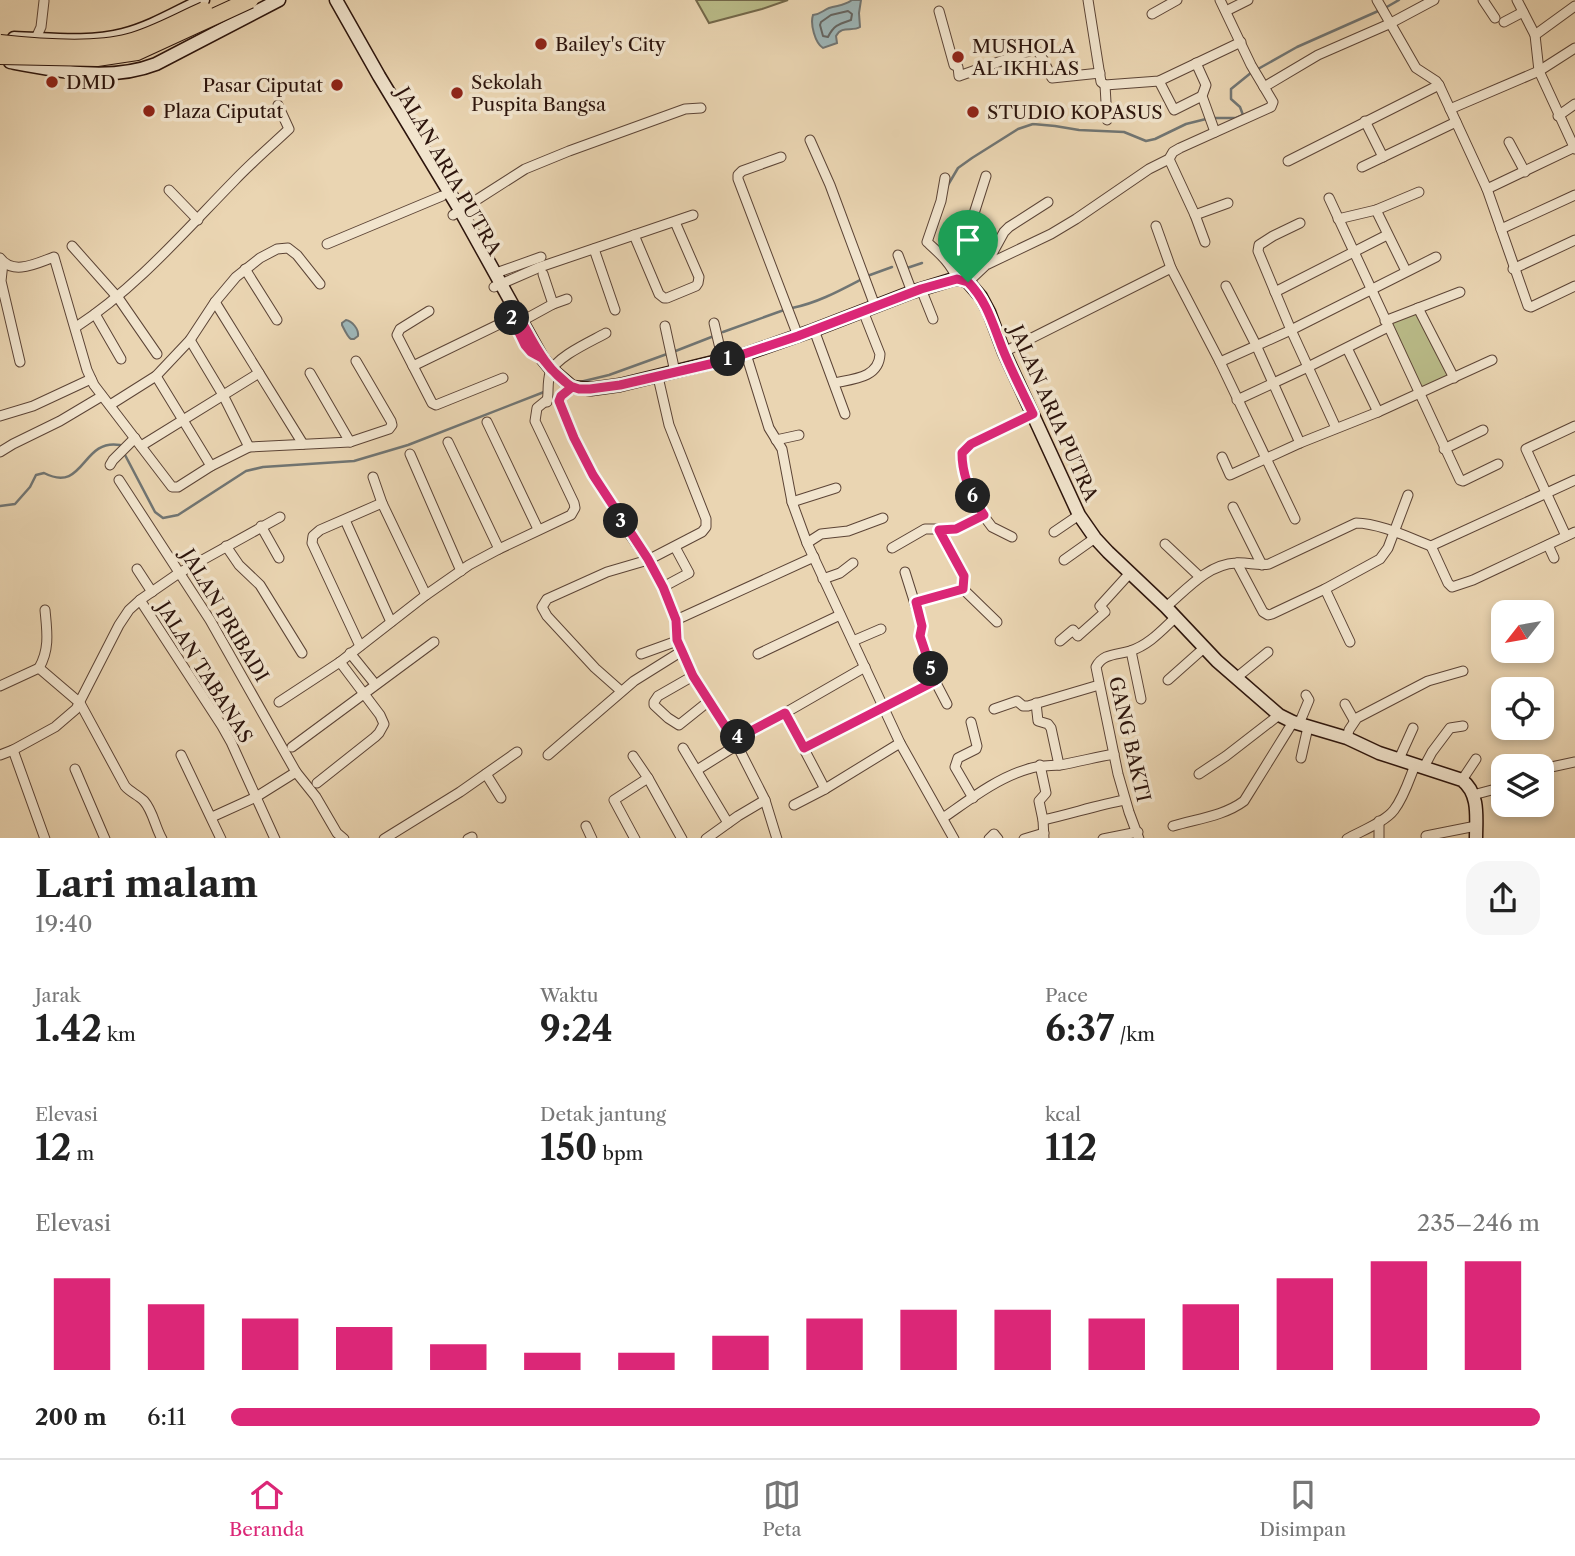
<!DOCTYPE html>
<html lang="id">
<meta charset="utf-8">
<style>
body{margin:0;font-family:"Libre Caslon Text",serif;background:#f6f6f6;color:#222;height:100vh;display:flex;flex-direction:column;font-size:26px;white-space:nowrap}
*{box-sizing:border-box;margin:0}
p{font-size:23px;color:#767676}
.icon{flex:none;width:38px;height:38px;fill:none;stroke:currentColor;stroke-width:2;stroke-linecap:round;stroke-linejoin:round}
.map{position:relative;height:838px;overflow:hidden}
.sheet{display:flex;flex-direction:column;background:#fff;flex:1}
.sheet>*{flex:none}
.needle{width:46px;rotate:239deg}
.controls{position:absolute;left:1491px;top:600px;display:grid;gap:14px}
.controls a{display:grid;place-items:center;width:63px;height:63px;border-radius:14px;background:#fff;box-shadow:0 4px 10px #0003;font-size:35px}
.pin{position:absolute;display:grid;place-items:center;width:60px;height:60px;color:#fff;margin:-72px -30px;border-radius:50% 50% 50% 0;rotate:-45deg;box-shadow:0 0 7px #0007}
.pin .icon{rotate:45deg}
.km{position:absolute;width:35px;height:35px;margin:-18px;border-radius:50%;background:#222;color:#fff;font-size:19px;line-height:35px;text-align:center}
.round{display:grid;place-items:center;flex:none;width:74px;height:74px;border-radius:21px;background:#f6f6f6}
.headline{display:flex;align-items:center;justify-content:space-between;height:119px;padding:0 35px}
h1{font-size:38px;font-weight:700;line-height:52px}
.figures{display:grid;grid-template-columns:repeat(3,1fr);gap:10px;height:119px;padding:7px 35px}
.figures div{display:grid;align-content:center}
.figures b{font-size:35px;font-weight:700}
.figures small{font-size:19px;font-weight:400}
.figures p{font-size:19px}
.chart{height:196px;padding:14px 35px}
.chart p{display:flex;justify-content:space-between}
.chart svg{width:100%;height:126px;margin-top:7px;stroke:#db2777;stroke-width:6}
ul{padding:0 35px;list-style:none;font-size:23px}
li{display:grid;grid-template-columns:112px 84px 1fr;align-items:center;height:52px}
li i{height:18px;border-radius:9px;background:#db2777}
.tabs{display:flex;justify-content:space-around;align-items:center;height:98px;border-top:2px solid #e0e0e0;background:#fff;font-size:19px;color:#767676}
.tabs a{display:grid;justify-items:center;gap:4px}
.tabs .on{color:#db2777}
.map>svg:first-child{display:block}
.green{fill:#babc89;stroke:#73684a;stroke-width:2}
.water{fill:#9db6b8;stroke:#707573;stroke-width:2}
.lines{fill:none;stroke-linecap:round;stroke-linejoin:round}
.shore{stroke:#646562;stroke-width:2}
.stream{stroke:#707573;stroke-width:2.5}
.street-casing{stroke:#5c4436;stroke-width:11}
.secondary-casing{stroke:#2c140c;stroke-width:15}
.street{stroke:#f1e4cd;stroke-width:9}
.secondary{stroke:#f1e4cd;stroke-width:12}
.highway-bridge-casing{stroke:#2c140c;stroke-width:18;stroke-linecap:butt}
.highway-bridge{stroke:#ead5b2;stroke-width:16}
.route-casing{stroke:#fff;stroke-width:14}
.route{stroke:#db2777;stroke-width:9}
.poi-dot{fill:#8f2418;stroke:#f1e4cd;stroke-width:2.5}
.labels{text-anchor:middle;stroke-width:7;stroke-linejoin:round;paint-order:stroke}
.poi-label{font-size:19px;fill:#2c140c;stroke:#f1e4cd;text-anchor:start}
.street-label{font-size:19px;fill:#2c140c;stroke:#f1e4cd}
</style>
<div class="map">
<svg width="1575" height="839" viewBox="0 0 1575 839">
<rect width="100%" height="100%" fill="#ead5b2"/>
<filter id="stains"><feTurbulence type="fractalNoise" baseFrequency=".00286" numOctaves="4"/><feColorMatrix values="0 0 0 0 .2 0 0 0 0 .09 0 0 0 0 .02 0 0 0 .5 -.17"/></filter>
<radialGradient id="worn" r=".72"><stop offset=".6" stop-color="#630" stop-opacity="0"/><stop offset="1" stop-color="#630" stop-opacity=".3"/></radialGradient>
<g class="green">
<polygon points="696,0 788,0 762,9 709,23"/>
<polygon points="1418,308 1454,378 1420,393 1385,321"/>
</g>
<g class="water">
<path d="M 852,0 L 861,0 L 859,13 L 860,27 C 852,32 842,25 836,36 L 837,43 L 823,48 C 815,43 810,24 813,15 C 821,14 822,11 829,8 C 838,5 844,6 852,0 Z"/>
<path d="M 346,320 C 352,321 359,329 358,336 L 354,339 L 351,339 C 348,338 344,329 342,325 L 342,323 Z"/>
</g>
<g class="lines">
<path class="shore" d="M 848,11 L 852,14 L 851,20 C 839,24 834,25 828,37 L 823,36 L 820,25 L 821,22 L 831,15 Z"/>
<g class="stream">
<polyline points="1258,69 1297,47 1385,8 1399,0"/>
<polyline points="1213,118 1236,118 1243,115 1240,107 1231,99 1231,89 1252,72"/>
<polyline points="948,185 958,168 972,158 1018,129 1033,124 1055,126 1079,130 1124,132 1146,141 1155,139 1186,124 1206,119"/>
<polyline points="907,268 922,263"/>
<polyline points="870,275 892,267"/>
<path d="M 792,308 C 817,303 839,291 862,279"/>
<polyline points="723,332 784,310"/>
<polyline points="673,352 714,336"/>
<polyline points="580,382 609,375 667,354"/>
<polyline points="124,453 155,512 163,518 178,515 246,471 263,467 354,461 408,445 544,392"/>
<path d="M 0,506 L 15,504 L 30,487 L 36,475 L 44,473 C 85,494 81,438 120,445"/>
</g>
<defs>
<g id="street">
<polyline points="1088,0 1101,82 1105,85 1159,81 1241,42"/>
<polyline points="1377,0 1416,68 1436,81 1439,85 1487,189 1528,306 1531,307 1575,286"/>
<polyline points="1483,0 1495,18"/>
<polyline points="1517,0 1535,35 1539,71 1575,149"/>
<path d="M 939,11 L 954,65 L 958,67 L 959,76 L 1035,49 C 1044,56 1046,68 1052,78 L 1100,73"/>
<polyline points="1226,11 1248,0"/>
<polyline points="1152,14 1177,0"/>
<polyline points="1504,22 1523,12"/>
<polyline points="1535,35 1575,6"/>
<polyline points="36,38 41,27 44,1"/>
<polyline points="1196,63 1206,85 1202,96 1215,132"/>
<polyline points="1159,81 1174,110 1202,96"/>
<polyline points="1105,85 1107,120"/>
<polyline points="1264,87 1318,55 1389,24 1434,0"/>
<polyline points="1450,109 1539,71 1575,48"/>
<polyline points="1558,116 1575,104"/>
<polyline points="1365,121 1383,157"/>
<polyline points="810,140 830,185 875,306"/>
<polyline points="1509,142 1525,172"/>
<polyline points="781,157 742,171 738,175 738,179 798,336"/>
<polyline points="1169,159 1195,215 1205,242"/>
<polyline points="1288,161 1439,85"/>
<polyline points="1362,167 1456,122"/>
<path d="M 945,178 L 941,201 L 927,242 C 939,253 951,263 957,279"/>
<polyline points="1487,189 1575,147"/>
<polyline points="169,190 198,220"/>
<polyline points="1329,198 1460,480 1463,481 1498,464"/>
<polyline points="1376,210 1406,271"/>
<polyline points="453,215 525,169 569,151 685,109 701,108"/>
<polyline points="1195,215 1228,203"/>
<polyline points="1338,219 1376,210 1419,192"/>
<polyline points="1300,223 1273,236 1259,245 1258,251 1291,330 1336,428"/>
<polyline points="1156,226 1171,268 1220,362 1295,519"/>
<polyline points="1501,229 1575,195"/>
<polyline points="634,235 659,294 664,298 667,298 696,286 698,283 699,277 675,222"/>
<polyline points="327,244 442,196"/>
<polyline points="72,246 119,299 157,354"/>
<polyline points="594,249 615,310"/>
<polyline points="898,255 912,292"/>
<path d="M 0,258 C 13,276 37,263 54,257 L 87,370 L 94,385 L 172,487 L 178,487 L 211,466 L 249,447 L 350,442 L 389,429 L 392,425 L 391,421 L 356,361"/>
<polyline points="3,263 1,281 20,362"/>
<polyline points="987,263 1004,232 1009,227 1048,202"/>
<polyline points="245,269 277,320"/>
<polyline points="1513,269 1575,240"/>
<polyline points="496,273 541,257"/>
<polyline points="955,273 986,176"/>
<polyline points="543,274 553,304"/>
<polyline points="968,282 986,265 1051,234 1076,219 1149,169 1169,159 1173,152 1180,148 1271,107 1273,102 1251,65 1220,0"/>
<polyline points="1226,286 1256,345 1300,443"/>
<polyline points="494,287 540,267 693,215"/>
<polyline points="921,289 933,319"/>
<polyline points="1275,292 1387,235"/>
<polyline points="215,302 303,444"/>
<polyline points="1418,308 1454,378"/>
<polyline points="429,311 400,329 397,335 432,403 436,405 503,378"/>
<polyline points="95,314 121,359"/>
<polyline points="522,321 553,304 567,299"/>
<polyline points="1385,321 1460,292"/>
<polyline points="714,323 723,361"/>
<polyline points="665,326 675,372"/>
<path d="M 76,327 C 136,288 184,232 234,181 C 251,163 271,146 289,129 L 278,105"/>
<polyline points="814,330 845,414"/>
<polyline points="190,340 223,395 249,447"/>
<polyline points="1347,348 1378,412"/>
<polyline points="1004,352 1171,268"/>
<polyline points="746,354 769,428 782,449 792,502 807,543 900,743 954,839"/>
<polyline points="1220,362 1291,330 1436,257"/>
<polyline points="413,366 518,315"/>
<polyline points="310,373 350,442"/>
<polyline points="156,376 211,466"/>
<path d="M 834,383 C 853,379 879,378 880,354 L 863,311"/>
<polyline points="572,387 561,396 559,401 574,438 593,475 628,532 648,560 663,587 676,620 677,641 682,651 693,676 737,745 765,800 777,839"/>
<polyline points="1237,400 1308,367 1388,327"/>
<path d="M 547,402 C 549,392 547,383 550,373 C 555,357 592,341 606,333"/>
<polyline points="110,405 156,376 190,340 215,302 236,277 260,258 277,249 288,248 297,255 320,284"/>
<polyline points="0,416 33,406 91,379"/>
<polyline points="487,422 538,529"/>
<polyline points="776,440 799,435"/>
<polyline points="448,442 499,549"/>
<polyline points="141,446 259,373"/>
<polyline points="1444,449 1483,430"/>
<polyline points="0,452 13,444 60,421 102,396"/>
<polyline points="410,454 461,571"/>
<polyline points="1222,457 1230,475 1300,443 1378,412 1492,360"/>
<polyline points="110,465 113,460 135,438"/>
<polyline points="373,477 382,503 426,595"/>
<polyline points="119,480 210,620 296,772 316,797 337,833 344,839"/>
<polyline points="792,502 836,488"/>
<polyline points="1233,507 1262,565"/>
<polyline points="983,515 992,527 1012,537"/>
<polyline points="345,520 391,622"/>
<polyline points="261,526 279,558"/>
<polyline points="1054,532 1079,515"/>
<polyline points="1566,536 1526,449 1575,426"/>
<polyline points="807,543 821,534 848,531 883,518"/>
<polyline points="1165,544 1200,577"/>
<polyline points="1548,545 1554,558"/>
<polyline points="226,546 239,565 260,585 302,653"/>
<polyline points="1431,546 1448,583 1452,587 1473,580 1575,532"/>
<path d="M 892,548 L 925,529 L 956,529 L 983,515 C 971,496 961,476 962,453 L 971,445 L 1033,414"/>
<polyline points="1064,560 1095,538"/>
<polyline points="1237,563 1263,612 1268,615 1272,614 1325,589 1380,559 1388,548 1408,495"/>
<polyline points="137,569 152,592"/>
<polyline points="905,572 922,626 921,639 935,681 947,704"/>
<polyline points="823,579 840,573 853,563"/>
<polyline points="663,587 689,573 675,547"/>
<polyline points="963,589 997,622"/>
<polyline points="1325,589 1350,642"/>
<polyline points="140,600 222,726 231,742 275,839"/>
<polyline points="916,602 963,589 964,576 939,530"/>
<path d="M 1166,607 C 1186,590 1208,564 1236,563 C 1247,562 1258,566 1269,564 L 1356,523 C 1379,523 1410,538 1431,546 L 1575,480"/>
<polyline points="676,620 814,557"/>
<polyline points="853,641 881,629"/>
<polyline points="1060,641 1073,630 1078,636 1105,612 1100,606 1130,573"/>
<polyline points="360,646 312,543 313,536 320,530 382,503"/>
<polyline points="1131,651 1141,699"/>
<polyline points="350,653 375,684"/>
<polyline points="641,654 677,641"/>
<polyline points="758,654 840,615"/>
<path d="M 39,668 C 50,649 47,631 45,610"/>
<polyline points="693,676 658,696 654,702 654,705 668,718 679,725 709,701"/>
<polyline points="1236,678 1268,652"/>
<polyline points="1168,680 1204,648"/>
<path d="M 0,686 L 39,668 L 80,703 L 125,786 C 130,792 138,795 144,801 C 153,811 155,827 162,839"/>
<polyline points="621,691 595,668 547,616 542,607 547,599 607,572 648,560 702,532 706,527 706,519 669,425 658,377"/>
<polyline points="279,702 340,662 426,595 469,565 499,549 571,515 575,508 574,503 535,421 537,408 548,399"/>
<polyline points="1036,703 1038,721 1048,724 1051,728 1059,765"/>
<polyline points="1345,704 1354,720"/>
<polyline points="994,709 1017,701 1023,706 1028,706 1099,685"/>
<polyline points="785,713 825,789"/>
<polyline points="971,722 977,746 976,749 958,758 955,767 973,798"/>
<polyline points="1299,724 1309,700 1306,695"/>
<polyline points="1347,738 1349,730 1357,718 1428,681 1463,671"/>
<polyline points="734,740 785,713 865,667"/>
<polyline points="292,747 434,642"/>
<polyline points="683,748 728,823"/>
<polyline points="804,749 935,681"/>
<polyline points="13,750 45,839"/>
<polyline points="0,755 13,750 55,727 76,709 119,625 129,610 140,600 179,573 280,517"/>
<polyline points="181,755 221,839"/>
<polyline points="548,755 634,681 682,651"/>
<polyline points="633,756 648,778 682,839"/>
<polyline points="1301,758 1308,727"/>
<polyline points="1399,759 1413,728"/>
<polyline points="1040,765 1046,793 1039,801 1043,820 1044,839"/>
<polyline points="1424,767 1432,752 1450,728 1463,726"/>
<polyline points="75,769 105,839"/>
<polyline points="1542,769 1575,762"/>
<polyline points="697,770 737,745"/>
<polyline points="486,774 501,798"/>
<polyline points="1199,774 1226,756 1279,715"/>
<polyline points="1462,780 1476,759"/>
<polyline points="317,783 375,737 379,733 384,724 380,715 340,662"/>
<polyline points="1473,795 1503,787"/>
<polyline points="794,805 825,789 900,743"/>
<polyline points="212,817 256,797 296,772"/>
<path d="M 943,818 C 969,800 997,778 1028,769 C 1039,765 1049,766 1060,765 C 1078,762 1096,757 1114,754"/>
<path d="M 1043,820 C 1071,814 1097,805 1125,800"/>
<polyline points="1379,821 1379,839"/>
<polyline points="586,826 592,839"/>
<path d="M 1173,826 C 1196,819 1224,816 1244,801 L 1293,722"/>
<polyline points="1426,836 1476,826"/>
<polyline points="384,839 460,792 517,752"/>
<polyline points="468,839 472,837"/>
<polyline points="635,839 614,800 648,778"/>
<polyline points="706,839 738,816 765,800"/>
<polyline points="989,839 994,834 998,839"/>
<polyline points="1024,839 1044,833"/>
<polyline points="1103,839 1138,832"/>
<path d="M 1139,839 L 1129,812 L 1118,774 L 1096,667 C 1103,653 1117,655 1130,651 C 1149,645 1162,630 1176,617"/>
<path d="M 1347,839 C 1361,831 1385,822 1394,810 C 1404,797 1409,780 1415,765"/>
</g>
<g id="secondary">
<path d="M 336,0 L 379,76 L 460,210 L 542,358 L 551,369 L 572,387 L 591,389 L 620,385 L 746,354 L 814,330 L 912,292 L 954,279 L 961,279 L 968,282 L 981,297 L 989,312 L 1004,352 L 1079,515 L 1095,538 L 1108,552 L 1166,607 L 1217,661 L 1279,715 L 1293,722 L 1347,738 L 1379,753 L 1462,780 C 1480,794 1476,818 1476,839"/>
<path d="M 14,38 C 50,39 88,44 123,35 C 151,28 177,12 203,0"/>
<path d="M 10,62 C 57,71 110,82 156,64 L 279,0"/>
</g>
</defs>
<use href="#street" class="street-casing"/>
<use href="#secondary" class="secondary-casing"/>
<use href="#street" class="street"/>
<use href="#secondary" class="secondary"/>
<defs>
<g id="highway-bridge">
<path d="M 0,43 C 37,47 93,52 129,42 C 155,35 179,21 204,10"/>
<polyline points="0,56 97,58 137,52 250,0"/>
</g>
</defs>
<use href="#highway-bridge" class="highway-bridge-casing"/>
<use href="#highway-bridge" class="highway-bridge"/>
</g>
<g class="lines">
<defs>
<path id="route" d="M 968,282 L 957,279 L 921,289 L 798,336 L 723,361 L 620,385 L 590,389 L 579,389 L 570,386 L 551,369 L 542,358 L 531,352 L 525,345 L 512,318 L 518,315 C 533,341 545,370 572,387 L 561,396 L 559,401 L 574,438 L 593,475 L 648,559 L 663,587 L 676,620 L 677,640 L 682,651 L 693,676 L 734,740 L 785,713 L 804,748 L 935,681 L 920,636 L 922,626 L 916,602 L 963,589 L 964,576 L 939,530 L 956,529 L 984,515 C 971,496 962,475 962,453 L 971,444 L 1033,414 C 1023,393 1012,372 1003,350 C 993,325 987,301 968,282"/>
</defs>
<use href="#route" class="route-casing"/>
<use href="#route" class="route"/>
</g>
<g class="poi-dot">
<circle cx="541" cy="44" r="7"/>
<circle cx="958" cy="57" r="7"/>
<circle cx="52" cy="82" r="7"/>
<circle cx="337" cy="85" r="7"/>
<circle cx="457" cy="93" r="7"/>
<circle cx="149" cy="111" r="7"/>
<circle cx="973" cy="112" r="7"/>
</g>
<g class="labels">
<g class="poi-label">
<text x="555" y="51">Bailey's City</text>
<text x="972" y="53">MUSHOLA<tspan x="972" dy="22">AL IKHLAS</tspan></text>
<text x="66" y="89">DMD</text>
<text x="471" y="89">Sekolah<tspan x="471" dy="22">Puspita Bangsa</tspan></text>
<text x="323" y="92" text-anchor="end">Pasar Ciputat</text>
<text x="163" y="118">Plaza Ciputat</text>
<text x="987" y="119">STUDIO KOPASUS</text>
</g>
<g class="street-label">
<text transform="translate(449 171) rotate(60)" y="7">JALAN ARIA PUTRA</text>
<text transform="translate(1054 413) rotate(66)" y="7">JALAN ARIA PUTRA</text>
<text transform="translate(225 615) rotate(59)" y="7">JALAN PRIBADI</text>
<text transform="translate(205 672) rotate(58)" y="7">JALAN TABANAS</text>
<text transform="translate(1130 739) rotate(77)" y="7">GANG BAKTI</text>
</g>
</g>
<rect width="100%" height="100%" filter="url(#stains)"/>
<rect width="100%" height="100%" fill="url(#worn)"/>
</svg>
<div class="controls">
<a><svg class="needle" viewBox="-14 -14 28 28"><path d="M0-13l5 13h-10z" fill="#e53935"/><path d="M0 13l5-13h-10z" fill="#767676"/></svg></a>
<a><svg class="icon" aria-label="locate" viewBox="0 0 24 24"><circle cx="12" cy="12" r="6"/><path d="M12 2v4M12 18v4M2 12h4M18 12h4"/></svg></a>
<a><svg class="icon" aria-label="layers" viewBox="0 0 24 24"><path d="M12 4l9 5-9 5-9-5zM3 14l9 5 9-5"/></svg></a>
</div>
<div class="pin" style="left:968px;top:282px;background:#1e9e55"><svg class="icon" aria-label="arrive" viewBox="0 0 24 24"><path d="M6 21V4h12l-3 4 3 4H6"/></svg></div>
<b class="km" style="left:728px;top:359px">1</b>
<b class="km" style="left:512px;top:318px">2</b>
<b class="km" style="left:621px;top:521px">3</b>
<b class="km" style="left:738px;top:737px">4</b>
<b class="km" style="left:931px;top:669px">5</b>
<b class="km" style="left:973px;top:496px">6</b>
</div>
<section class="sheet">
<div class="headline"><div><h1>Lari malam</h1><p>19:40</p></div><a class="round"><svg class="icon" aria-label="share" viewBox="0 0 24 24"><path d="M12 15V3M7 8l5-5 5 5M5 13v7h14v-7"/></svg></a></div>
<div class="figures">
<div><p>Jarak</p><b>1.42<small> km</small></b></div>
<div><p>Waktu</p><b>9:24</b></div>
<div><p>Pace</p><b>6:37<small> /km</small></b></div>
</div>
<div class="figures">
<div><p>Elevasi</p><b>12<small> m</small></b></div>
<div><p>Detak jantung</p><b>150<small> bpm</small></b></div>
<div><p>kcal</p><b>112</b></div>
</div>
<div class="chart"><p><span>Elevasi</span>235–246 m</p>
<svg viewBox="0 0 160 44" preserveAspectRatio="none"><path d="M5 44V12M15 44V21M25 44V26M35 44V29M45 44V35M55 44V38M65 44V38M75 44V32M85 44V26M95 44V23M105 44V23M115 44V26M125 44V21M135 44V12M145 44V6M155 44V6"/></svg>
</div>
<ul>
<li><b>200 m</b>6:11<i style="width:100%"></i></li>
</ul>
</section>
<nav class="tabs">
<a class="on"><svg class="icon" aria-label="home" viewBox="0 0 24 24"><path d="M3 11l9-7 9 7M6 9v11h12V9"/></svg>Beranda</a>
<a><svg class="icon" aria-label="map" viewBox="0 0 24 24"><path d="M3 6l6-2 6 2 6-2v14l-6 2-6-2-6 2zM9 4v14M15 6v14"/></svg>Peta</a>
<a><svg class="icon" aria-label="saved" viewBox="0 0 24 24"><path d="M7 4h10v16l-5-4-5 4z"/></svg>Disimpan</a>
</nav>
